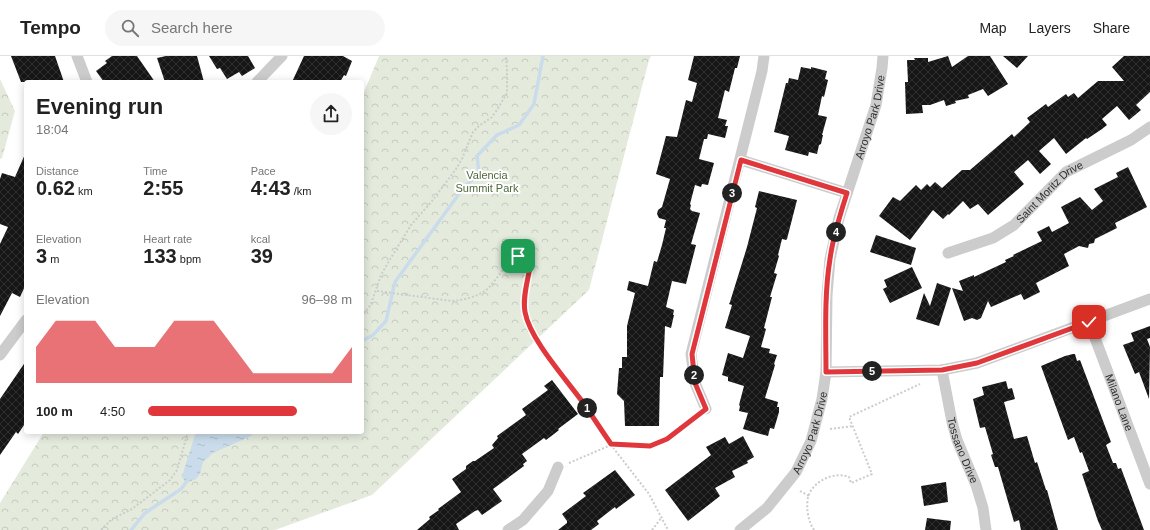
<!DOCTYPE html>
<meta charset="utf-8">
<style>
body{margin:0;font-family:Helvetica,sans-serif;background:#f6f6f6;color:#222;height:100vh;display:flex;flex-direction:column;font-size:15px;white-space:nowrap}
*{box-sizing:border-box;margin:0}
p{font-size:13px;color:#767676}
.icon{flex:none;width:22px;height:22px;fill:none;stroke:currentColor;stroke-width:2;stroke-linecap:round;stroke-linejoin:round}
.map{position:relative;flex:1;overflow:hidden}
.drawer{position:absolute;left:24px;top:24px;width:340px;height:354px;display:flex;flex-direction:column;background:#fff;border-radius:4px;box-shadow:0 2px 10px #0003}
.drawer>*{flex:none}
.pin{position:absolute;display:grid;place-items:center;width:34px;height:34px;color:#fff;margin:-17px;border-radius:8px;box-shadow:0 2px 6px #0006}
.km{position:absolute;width:20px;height:20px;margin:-10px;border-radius:50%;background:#222;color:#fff;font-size:11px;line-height:20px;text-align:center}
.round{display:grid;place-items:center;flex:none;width:42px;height:42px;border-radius:21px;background:#f6f6f6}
.summary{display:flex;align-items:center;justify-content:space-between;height:68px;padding:0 12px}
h1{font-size:22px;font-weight:600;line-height:30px}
.metrics{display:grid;grid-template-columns:repeat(3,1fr);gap:6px;height:68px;padding:4px 12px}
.metrics div{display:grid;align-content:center}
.metrics b{font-size:20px;font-weight:600}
.metrics small{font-size:11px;font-weight:400}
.metrics p{font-size:11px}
.chart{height:112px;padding:8px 12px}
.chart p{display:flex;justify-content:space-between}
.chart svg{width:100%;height:72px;margin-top:4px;fill:#df373b;opacity:.7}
ul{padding:0 12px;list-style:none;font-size:13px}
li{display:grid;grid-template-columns:64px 48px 1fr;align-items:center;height:30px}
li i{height:10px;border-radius:5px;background:#df373b}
header{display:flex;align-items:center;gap:24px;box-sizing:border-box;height:56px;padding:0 20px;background:#fff;border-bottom:1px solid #e0e0e0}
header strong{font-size:19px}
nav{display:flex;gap:22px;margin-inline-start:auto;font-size:14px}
.search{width:280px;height:36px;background:#f6f6f6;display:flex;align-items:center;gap:10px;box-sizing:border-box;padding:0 14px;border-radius:22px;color:#767676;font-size:15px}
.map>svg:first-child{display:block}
.park{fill:url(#park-crowns)}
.water{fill:url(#water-ripples)}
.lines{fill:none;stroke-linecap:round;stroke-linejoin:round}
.stream{stroke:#cadceb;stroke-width:3.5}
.building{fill:url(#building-cross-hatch)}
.path{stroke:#ccc;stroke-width:2;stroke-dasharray:2 2;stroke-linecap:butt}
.street{stroke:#ccc;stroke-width:11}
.route-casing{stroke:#fff;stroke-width:8}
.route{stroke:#df373b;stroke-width:5}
.labels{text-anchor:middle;stroke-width:4;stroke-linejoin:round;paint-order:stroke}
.street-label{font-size:11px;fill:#2f2f2f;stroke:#fff}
.park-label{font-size:11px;fill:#50693d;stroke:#fff}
</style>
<header>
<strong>Tempo</strong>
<div class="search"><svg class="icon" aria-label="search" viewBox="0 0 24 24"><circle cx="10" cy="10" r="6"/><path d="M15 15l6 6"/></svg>Search here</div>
<nav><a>Map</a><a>Layers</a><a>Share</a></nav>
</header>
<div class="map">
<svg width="1150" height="474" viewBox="0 0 1150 474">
<defs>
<pattern id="park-crowns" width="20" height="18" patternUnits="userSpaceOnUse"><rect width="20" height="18" fill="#e4ebdd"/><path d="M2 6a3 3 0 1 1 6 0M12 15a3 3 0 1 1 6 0" fill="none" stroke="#c4cabe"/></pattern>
<pattern id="water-ripples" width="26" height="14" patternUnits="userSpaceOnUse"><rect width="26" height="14" fill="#cadceb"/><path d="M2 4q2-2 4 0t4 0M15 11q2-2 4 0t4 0" fill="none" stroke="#aebdca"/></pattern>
<pattern id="building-cross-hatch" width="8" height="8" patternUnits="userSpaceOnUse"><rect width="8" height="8" fill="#161616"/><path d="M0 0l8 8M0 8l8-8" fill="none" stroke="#303030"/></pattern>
</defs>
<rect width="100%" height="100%" fill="#fff"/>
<g class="park">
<polygon points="379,0 651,0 649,4 589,234 372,439 275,474 0,474 0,447 44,376 362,376 362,41"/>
<polygon points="0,23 15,55 2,102 0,103"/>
</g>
<polygon class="water" points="196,376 253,376 251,380 213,397 203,406 200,418 196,423 186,427 182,421 183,417"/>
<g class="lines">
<g class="stream">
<polyline points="362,285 373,279 386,265 395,226 464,131 479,118 477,100 497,79 519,69 534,48 543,0"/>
<polyline points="131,474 145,457 181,433 188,424"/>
</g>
</g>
<g class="building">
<polygon points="11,0 55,0 64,26 21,26"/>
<polygon points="112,0 137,0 155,26 104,26 96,15 107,7 105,5"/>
<polygon points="166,0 197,0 204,26 165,26 157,2"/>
<polygon points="209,0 248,0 255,12 242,20 239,16 227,23 220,12 217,13"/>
<polygon points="304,0 343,0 352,5 346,20 344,19 340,26 292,26"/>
<polygon points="694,0 740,0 737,12 735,12 729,36 725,34 718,62 727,64 725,70 728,70 725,82 708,78 707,83 704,83 699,103 714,107 708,129 702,128 701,131 695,129 690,148 691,149 690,153 692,155 700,157 691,188 696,189 686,228 672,225 666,251 674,254 673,259 674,259 671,272 665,270 663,321 660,321 659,370 625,370 624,345 617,338 619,312 622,312 622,301 627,301 627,270 635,237 627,234 629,225 648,230 654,205 657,206 662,189 666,172 664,172 666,164 659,162 657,158 658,154 662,151 670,123 656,118 666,80 677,81 686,44 692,46 697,27 688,24"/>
<polygon points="948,0 952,11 968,0 990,0 1008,28 988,40 983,33 968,39 969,42 955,45 956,47 946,50 944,44 930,49 922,49 923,57 906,58 905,26 908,26 907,4 915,4 914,2 928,2 928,6"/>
<polygon points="1003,0 1028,0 1017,12"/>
<polygon points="1124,0 1150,0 1150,36 1136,49 1141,54 1129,64 1117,50 1102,63 1107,69 1102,73 1087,83 1086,82 1066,98 1054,82 1039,95 1051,108 1040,118 1028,104 1014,116 1024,128 988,159 978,148 970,153 963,145 949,159 948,158 943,163 933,154 910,184 879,160 893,141 900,145 916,129 921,134 927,128 930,131 935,126 942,132 962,114 970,114 1012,78 1014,81 1030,66 1027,62 1046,48 1048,51 1066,38 1068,41 1074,37 1078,42 1098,25 1124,25 1112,11"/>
<polygon points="801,11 811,13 811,11 827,15 825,23 828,24 824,41 822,40 818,59 827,61 822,79 823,79 821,88 819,89 817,98 809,96 808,100 785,94 789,80 774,76 786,27 788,27 789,22 798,24"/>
<polygon points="26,96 26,228 20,241 12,237 0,260 0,188 8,171 0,168 0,123 2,117 15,121"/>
<polygon points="1128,111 1147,151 1115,167 1117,172 1095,183 1094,187 1089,188 1088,192 1079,190 1064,198 1069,210 1036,227 1040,236 1024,244 1021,238 991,251 988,245 981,262 977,264 972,262 964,265 952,232 963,235 959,225 974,219 974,221 1006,206 1005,204 1014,200 1013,199 1042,185 1037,176 1049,170 1052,176 1069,167 1061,151 1080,141 1092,154 1103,145 1094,133 1118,121 1116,117"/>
<polygon points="759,135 797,144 787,183 786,184 782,183 778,199 779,200 774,217 777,218 770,241 772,241 764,272 766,273 761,291 770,293 769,297 777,299 774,308 775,309 765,342 778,346 777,351 779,351 779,356 774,373 770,372 768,380 743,373 748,357 739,355 740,350 739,349 744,330 728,325 728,321 722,319 728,297 743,302 750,280 725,272 732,249 729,248 730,246 747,191 757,152 755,151"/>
<polygon points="876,179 916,192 911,209 870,196"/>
<polygon points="912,211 922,232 890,247 883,233 887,231 884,224"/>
<polygon points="937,227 951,232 939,270 916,263 924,237 930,250"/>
<polygon points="1150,270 1150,282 1147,283 1150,291 1149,343 1139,316 1135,318 1123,289 1134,285 1131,277"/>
<polygon points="1073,298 1075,298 1077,305 1080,304 1111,386 1106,389 1113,407 1116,407 1118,413 1121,412 1144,474 1102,474 1098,465 1082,418 1089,415 1082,396 1080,397 1074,381 1068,384 1041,310 1065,300"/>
<polygon points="26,305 26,366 18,378 16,376 0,399 0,343"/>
<polygon points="552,324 578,358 558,373 559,374 554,378 546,384 544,382 522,398 527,405 523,408 524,410 493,433 502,445 482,459 478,454 475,455 456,468 459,474 417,474 430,463 429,461 439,454 438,453 461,436 452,423 466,413 466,410 473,405 475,405 494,392 492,389 498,382 497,380 526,359 522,353 548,334 544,330"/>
<polygon points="1006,325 1008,333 1012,332 1015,343 1004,346 1014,383 1027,380 1035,407 1037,406 1046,434 1047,434 1058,474 1021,474 1019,464 1014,466 998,411 995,411 991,399 993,398 985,371 980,372 973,343 984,339 982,331"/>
<polygon points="743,380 754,401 747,405 748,407 732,415 735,421 715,432 720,440 688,465 665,434 711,399 706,391 725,381 729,388"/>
<polygon points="615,414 635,439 616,453 615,451 597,465 599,468 591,474 558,474 567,467 567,465 562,458 586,440 583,437"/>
<polygon points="946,426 948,446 924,450 921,430"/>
<polygon points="927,462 951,465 950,474 925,474"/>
</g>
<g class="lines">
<g class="path">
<path d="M 377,235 L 452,245 C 464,244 475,241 485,235 C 497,226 513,192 529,198 L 531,205 L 524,248 L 525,255 L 531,274 L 543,293 L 585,349 L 611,389 L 649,438 L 668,474"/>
<polyline points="362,261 371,248 381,219 389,205 411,169 432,145 456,113 462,103 473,76 480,69 491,62 497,54 507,37 507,15 506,0"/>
<polyline points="830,373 853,370"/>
<polyline points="569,407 611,389 650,390 667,383 697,360"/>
<polyline points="800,435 809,440"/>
<polyline points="101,474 112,463 132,453 170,424 177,414 188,376"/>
<polyline points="652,474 662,461"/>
<path d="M 814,474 C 808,465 806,452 808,441 C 813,425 834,415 849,421 L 851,427 L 872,418 L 849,361 L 920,328"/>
</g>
<g class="street">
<polyline points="77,0 87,26"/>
<polyline points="257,26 282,0"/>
<polyline points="741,104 847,137"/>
<path id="s1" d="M 948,197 L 993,182 L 1014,169 L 1066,116 L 1131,84 L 1150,71"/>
<path id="s2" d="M 1089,266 L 1150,428"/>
<polyline points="0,299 26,264"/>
<path id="s3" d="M 942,314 L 952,366 L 957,384 L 976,429 L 983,452 L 986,474"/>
<polyline points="826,316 942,314 977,307 1150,243"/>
<polyline points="706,353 695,327 691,298 762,15 764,0"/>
<polyline points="508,474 523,464 548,435 558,411"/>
<path id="s4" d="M 740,474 L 767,452 L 796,416 L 811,385 L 822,343 L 826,316 L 827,239 L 830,203 L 839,162 L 876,49 L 882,12 L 883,0"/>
</g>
</g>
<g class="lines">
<defs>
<path id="route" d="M 518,200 L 526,197 L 531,201 L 531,205 C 529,221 522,240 525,256 C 530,284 567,324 584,348 C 593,361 602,375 611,388 L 650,390 L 667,383 L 706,353 L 695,327 L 692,298 L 741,104 L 847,137 C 840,159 833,180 830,203 C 824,240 826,279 826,316 L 942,314 L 977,307 L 1089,266"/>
</defs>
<use href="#route" class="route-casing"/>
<use href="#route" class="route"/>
</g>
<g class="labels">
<g class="street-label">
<text dy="4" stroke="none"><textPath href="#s4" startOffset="447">Arroyo Park Drive</textPath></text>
<text dy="4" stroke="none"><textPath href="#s1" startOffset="121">Saint Moritz Drive</textPath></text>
<text dy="4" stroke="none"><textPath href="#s2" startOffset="86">Milano Lane</textPath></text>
<text dy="4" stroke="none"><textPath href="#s4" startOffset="123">Arroyo Park Drive</textPath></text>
<text dy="4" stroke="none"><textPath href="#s3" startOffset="83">Tossano Drive</textPath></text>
</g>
<g class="park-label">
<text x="487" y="123">Valencia<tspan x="487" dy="13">Summit Park</tspan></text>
</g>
</g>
</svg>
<div class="pin" style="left:518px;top:200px;background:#1e9e55"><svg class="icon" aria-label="arrive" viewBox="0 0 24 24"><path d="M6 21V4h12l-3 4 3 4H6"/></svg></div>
<div class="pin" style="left:1089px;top:266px;background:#d93025"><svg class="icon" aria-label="check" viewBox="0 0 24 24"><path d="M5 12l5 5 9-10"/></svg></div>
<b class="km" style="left:587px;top:352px">1</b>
<b class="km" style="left:694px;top:319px">2</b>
<b class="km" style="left:732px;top:137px">3</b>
<b class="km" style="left:836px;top:176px">4</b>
<b class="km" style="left:872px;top:315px">5</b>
<section class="drawer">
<div class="summary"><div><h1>Evening run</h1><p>18:04</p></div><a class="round"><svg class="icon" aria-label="share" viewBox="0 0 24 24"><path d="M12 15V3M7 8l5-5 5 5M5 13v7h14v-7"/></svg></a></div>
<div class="metrics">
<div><p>Distance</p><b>0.62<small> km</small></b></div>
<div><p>Time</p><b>2:55</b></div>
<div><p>Pace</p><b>4:43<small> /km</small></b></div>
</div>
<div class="metrics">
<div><p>Elevation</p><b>3<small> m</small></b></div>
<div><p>Heart rate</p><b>133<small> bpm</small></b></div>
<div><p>kcal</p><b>39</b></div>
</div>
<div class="chart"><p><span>Elevation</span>96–98 m</p>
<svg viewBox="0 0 160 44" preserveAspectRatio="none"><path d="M0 44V22L10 6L20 6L30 6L40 22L50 22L60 22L70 6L80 6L90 6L100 22L110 38L120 38L130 38L140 38L150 38L160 22V44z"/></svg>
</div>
<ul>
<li><b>100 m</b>4:50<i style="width:73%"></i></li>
</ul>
</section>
</div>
